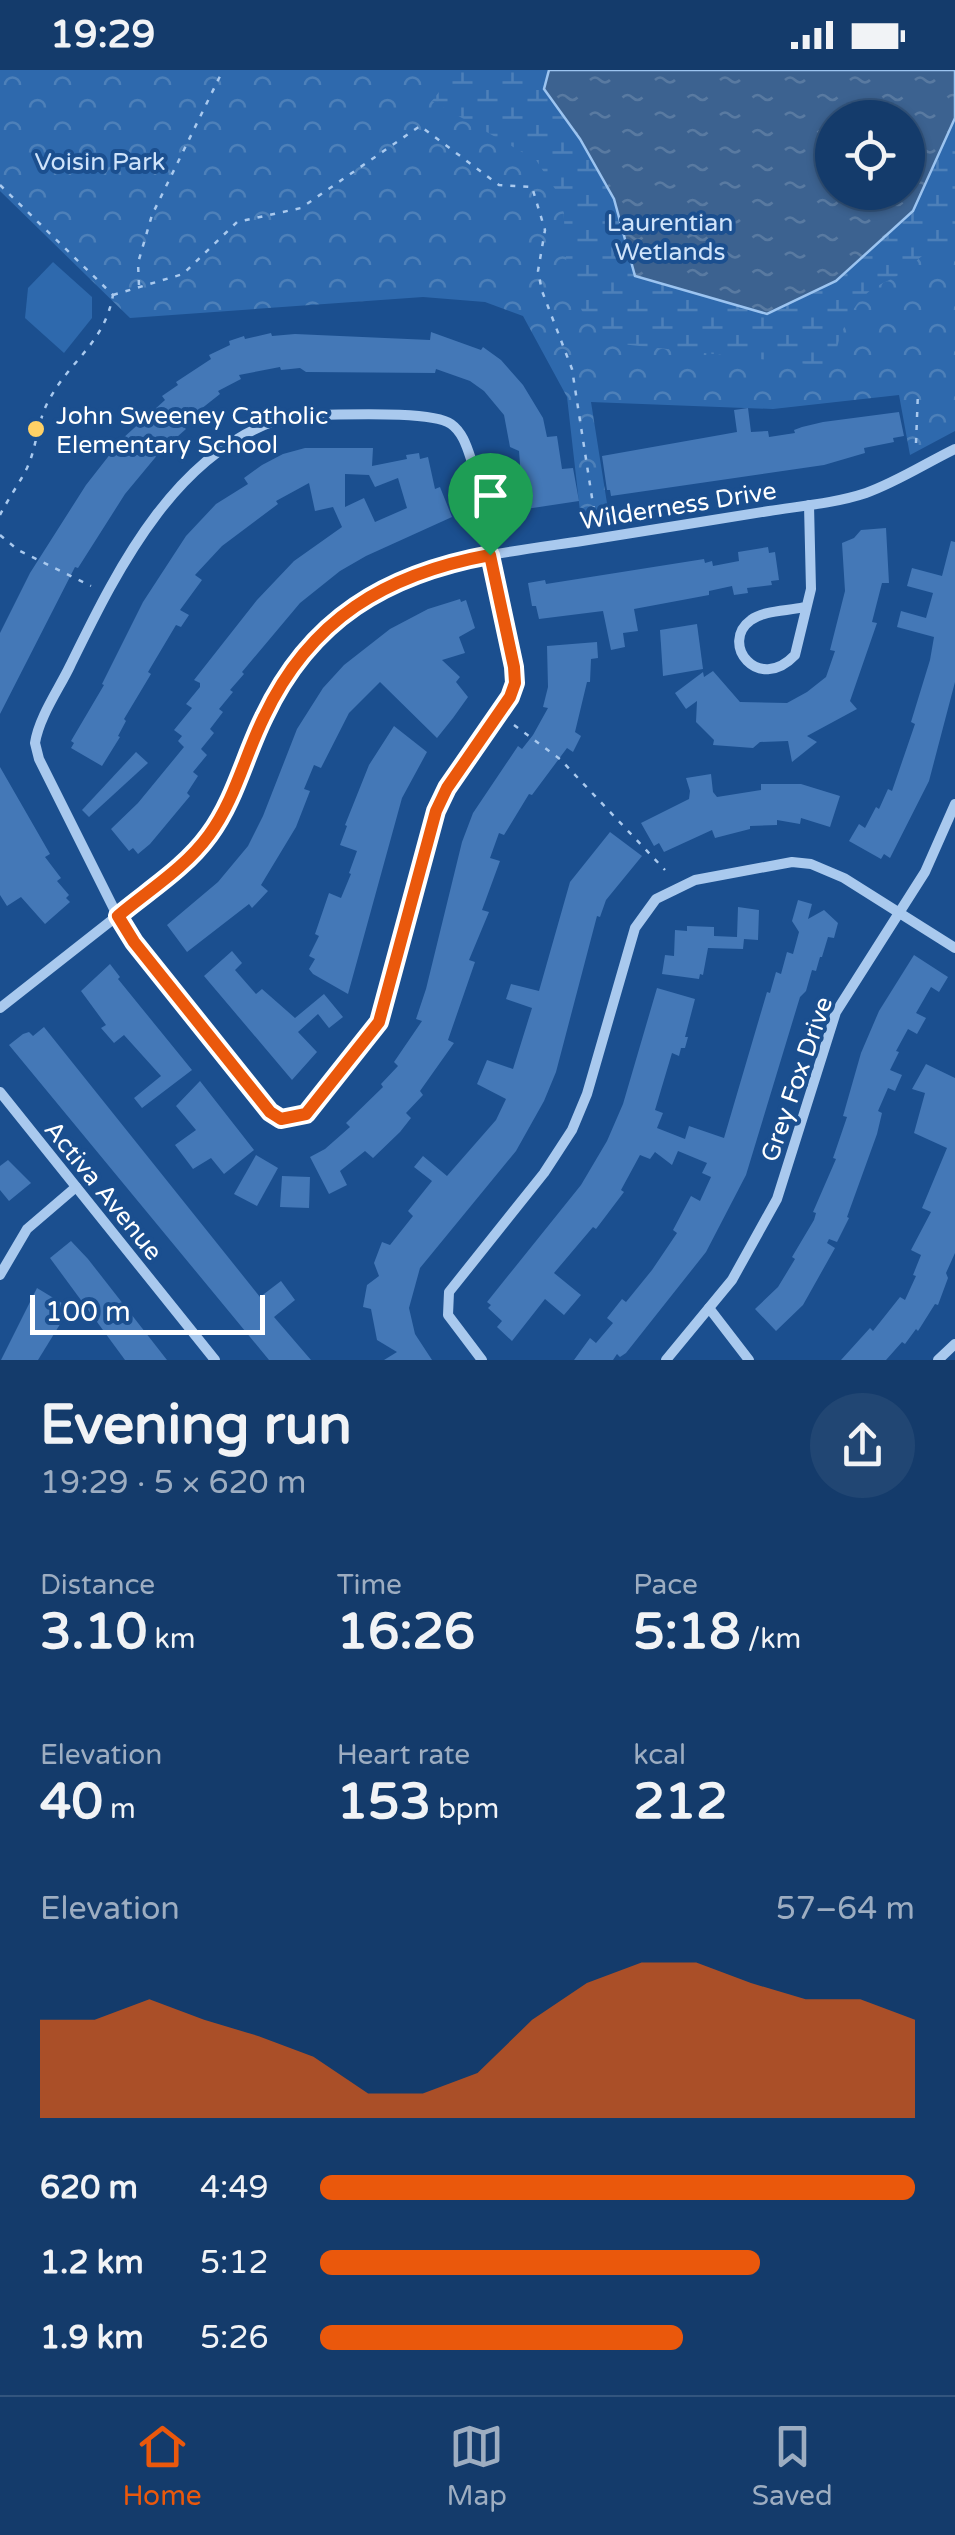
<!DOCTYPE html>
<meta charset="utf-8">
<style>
body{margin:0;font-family:"Varela Round",sans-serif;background:#214673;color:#f1f3f6;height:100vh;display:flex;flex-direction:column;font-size:38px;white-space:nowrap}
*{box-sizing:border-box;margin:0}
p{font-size:32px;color:#9dadc1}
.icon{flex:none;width:55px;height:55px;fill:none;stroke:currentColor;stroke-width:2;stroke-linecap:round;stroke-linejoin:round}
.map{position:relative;height:1290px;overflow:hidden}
.sheet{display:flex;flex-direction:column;background:#143b6b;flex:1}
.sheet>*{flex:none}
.buttons{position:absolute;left:815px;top:30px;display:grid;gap:20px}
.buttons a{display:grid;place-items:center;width:110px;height:110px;border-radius:50%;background:#143b6b;box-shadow:0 2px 8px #0004,0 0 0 2px #33557e;font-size:50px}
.scale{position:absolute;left:30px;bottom:25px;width:235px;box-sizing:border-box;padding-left:10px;border:5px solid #fff;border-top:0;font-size:28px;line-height:35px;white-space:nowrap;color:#fff;-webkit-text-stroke:8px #1b4f8f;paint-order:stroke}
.pin{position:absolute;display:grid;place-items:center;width:85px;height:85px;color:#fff;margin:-102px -42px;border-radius:50% 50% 50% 0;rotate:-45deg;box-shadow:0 0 10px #0007}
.pin .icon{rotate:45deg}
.round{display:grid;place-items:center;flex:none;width:105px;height:105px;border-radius:52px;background:#214673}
.summary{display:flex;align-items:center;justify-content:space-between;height:170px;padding:0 40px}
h1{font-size:55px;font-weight:700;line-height:75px}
.figures{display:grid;grid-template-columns:repeat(3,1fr);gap:15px;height:170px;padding:10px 40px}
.figures div{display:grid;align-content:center}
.figures b{font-size:50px;font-weight:700}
.figures small{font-size:28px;font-weight:400}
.figures p{font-size:28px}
.chart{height:280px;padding:20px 40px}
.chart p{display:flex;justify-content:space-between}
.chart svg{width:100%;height:180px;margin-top:10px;fill:#ea580c;opacity:.7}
ul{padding:0 40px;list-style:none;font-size:32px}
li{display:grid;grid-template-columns:160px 120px 1fr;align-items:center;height:75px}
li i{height:25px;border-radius:12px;background:#ea580c}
.status{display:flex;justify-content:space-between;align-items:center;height:70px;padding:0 50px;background:#143b6b;direction:ltr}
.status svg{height:28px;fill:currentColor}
.dock{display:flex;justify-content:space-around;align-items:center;height:140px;border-top:2px solid #33557e;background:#143b6b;font-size:28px;color:#9dadc1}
.dock a{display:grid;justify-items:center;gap:5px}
.dock .on{color:#ea580c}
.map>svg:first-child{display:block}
.forest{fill:url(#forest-crowns);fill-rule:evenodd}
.wetland{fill:url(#wetland-marsh)}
.pitch{fill:#2e69ad}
.water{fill:url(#water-ripples);stroke:#9cc4f0;stroke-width:2.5;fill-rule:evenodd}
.building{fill:#4478b7;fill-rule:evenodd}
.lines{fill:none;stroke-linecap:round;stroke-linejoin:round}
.path{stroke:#a9c9ee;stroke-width:2.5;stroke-dasharray:5 8;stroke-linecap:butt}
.street{stroke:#a9c9ee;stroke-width:10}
.route-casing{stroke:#fff;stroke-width:20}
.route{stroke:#ea580c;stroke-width:12}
.poi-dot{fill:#ffd166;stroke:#1b4f8f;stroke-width:4}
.labels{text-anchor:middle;stroke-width:8;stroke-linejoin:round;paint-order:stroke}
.park-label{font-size:25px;fill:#cfe3fa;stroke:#1b4f8f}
.poi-label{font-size:25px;fill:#fff;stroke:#1b4f8f;text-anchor:start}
.street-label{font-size:25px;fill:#fff;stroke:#1b4f8f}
</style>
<div class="status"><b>19:29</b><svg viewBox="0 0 49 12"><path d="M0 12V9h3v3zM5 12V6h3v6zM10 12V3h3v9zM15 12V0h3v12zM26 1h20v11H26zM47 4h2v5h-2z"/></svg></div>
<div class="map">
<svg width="955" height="1290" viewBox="0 0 955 1290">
<defs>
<pattern id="forest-crowns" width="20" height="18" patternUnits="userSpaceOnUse" patternTransform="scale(2.5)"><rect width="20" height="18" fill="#2e69ad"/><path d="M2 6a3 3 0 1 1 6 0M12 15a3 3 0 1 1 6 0" fill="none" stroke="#4d80b9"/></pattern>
<pattern id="wetland-marsh" width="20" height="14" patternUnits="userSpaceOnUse" patternTransform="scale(2.5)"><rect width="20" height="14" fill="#2e69ad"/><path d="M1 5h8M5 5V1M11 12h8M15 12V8" fill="none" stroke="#4d80b9"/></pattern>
<pattern id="water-ripples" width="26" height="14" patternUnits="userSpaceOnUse" patternTransform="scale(2.5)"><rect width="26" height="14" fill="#3c6290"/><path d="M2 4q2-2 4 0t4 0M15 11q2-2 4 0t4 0" fill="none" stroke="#597aa1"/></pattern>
</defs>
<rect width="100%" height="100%" fill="#1b4f8f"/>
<path class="forest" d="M 0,0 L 955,0 L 955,361 L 910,385 L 899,325 L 773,339 L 591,332 L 609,446 L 581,450 L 567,327 L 523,246 L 485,232 L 423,227 L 130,248 L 0,121 ZM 832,48 L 908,48 L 908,122 L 832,122 Z"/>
<path class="wetland" d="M 456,0 L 549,0 L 544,19 L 580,69 L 614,130 L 635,206 L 912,142 L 955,48 L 955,173 C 933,172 923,186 907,199 C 897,208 883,212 872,219 C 849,236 837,270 833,297 L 612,273 L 582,241 L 567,205 L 563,131 L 536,90 L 432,31 Z"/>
<polygon class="pitch" points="53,192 92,227 92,248 64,283 25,248 28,218"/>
<path class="water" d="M 549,0 L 955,0 L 955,48 L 913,141 L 836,211 L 767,244 L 635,206 L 614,129 L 580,69 L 544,19 ZM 832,48 L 908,48 L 908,122 L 832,122 Z"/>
<g class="building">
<polygon points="431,262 481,280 483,277 501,290 523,315 543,348 547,367 557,366 562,399 573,398 579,431 526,439 526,436 520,437 516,408 521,407 519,381 510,377 504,345 484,321 470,311 436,299 435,303 306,302 300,298 281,300 280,297 239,305 241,309 218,321 220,324 196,343 197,345 183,356 186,359 159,383 125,424 78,498 75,497 0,644 0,563 30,503 86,415 122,369 165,330 162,326 178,315 176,312 211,289 209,285 230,275 229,271 244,266 245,269 271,263 272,266 295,264 430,270"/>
<polygon points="748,338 751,362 768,361 769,367 795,363 794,360 802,357 823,352 899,342 904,366 893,368 894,372 864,378 865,383 824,395 611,426 610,420 607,420 602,386 737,362 734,340"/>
<path d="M 305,378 L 373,378 L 372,396 L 407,389 L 406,385 L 419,383 L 420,389 L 428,387 L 435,419 L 440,417 L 452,447 L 366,486 L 340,501 L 300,533 L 242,602 L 244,604 L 230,620 L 233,622 L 219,639 L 223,642 L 210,659 L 214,663 L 201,679 L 207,685 L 193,702 L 198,706 L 187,723 L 190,726 L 150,774 L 138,784 L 133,778 L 129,781 L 111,759 L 138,733 L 184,677 L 178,671 L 182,666 L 174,660 L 192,638 L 186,634 L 200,617 L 200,613 L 194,610 L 257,530 L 294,491 L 342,457 L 333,437 L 315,441 L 309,413 L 276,431 L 278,434 L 222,476 L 195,505 L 202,510 L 180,540 L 189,545 L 181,557 L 176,555 L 148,602 L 151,604 L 124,649 L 126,651 L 118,666 L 120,667 L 102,696 L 71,678 L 74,673 L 71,671 L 104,615 L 102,614 L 143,532 L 186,466 L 216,434 L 248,414 L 244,408 L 262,395 L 283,384 ZM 345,404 L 369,405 L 375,417 L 398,408 L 407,438 L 375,452 L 364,428 L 345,437 Z"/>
<polygon points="886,458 889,513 882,513 872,552 877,553 850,631 857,639 807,666 817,672 792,692 788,671 760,672 753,678 713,675 714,670 696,652 697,631 686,639 675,623 703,602 704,607 713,601 740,632 787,633 807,622 826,607 835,581 830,580 845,521 842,473 854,468 861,460"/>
<polygon points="951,471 955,472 955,612 929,711 890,788 884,784 881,789 849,771 859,754 865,758 876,737 879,739 888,719 892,721 915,654 911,652 930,590 934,567 897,557 901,541 926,548 933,523 907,516 912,498 942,506"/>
<polygon points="768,477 769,483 775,482 779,510 771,511 772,515 747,518 748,523 734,525 732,516 709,521 709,525 634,539 638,561 623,563 625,577 611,580 603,541 539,549 536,536 532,536 528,513 545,510 546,514 704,489 705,493 712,491 713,496 739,491 738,482"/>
<polygon points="460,529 461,532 466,530 475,558 459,567 465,583 442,590 460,607 456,612 468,627 453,648 437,668 380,612 349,643 321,698 314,695 304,719 310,721 296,757 261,815 268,821 252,838 249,834 187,882 167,855 218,812 248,776 263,746 297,659 323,618 344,595 390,559 428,539"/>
<polygon points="697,554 703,599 663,606 660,560"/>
<polygon points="597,572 598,588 591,589 590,612 587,612 575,662 581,666 573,682 567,678 532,725 529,724 504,765 499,763 490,788 500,791 482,840 489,842 469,890 475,892 448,970 454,973 420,1021 423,1025 406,1043 411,1048 400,1062 373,1088 365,1081 340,1101 347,1115 329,1124 310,1087 325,1079 350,1057 346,1053 383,1017 381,1014 398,996 394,992 422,951 416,949 426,919 462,772 473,743 518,676 522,679 533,665 548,638 543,637 548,617 547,576"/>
<polygon points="394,656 427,682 402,728 348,924 313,904 309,899 315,889 309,886 319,866 315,864 329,823 341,828 351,804 349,803 357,781 340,775 347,756 345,755 369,695"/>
<polygon points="136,682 148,693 89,747 82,740"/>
<polygon points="0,697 50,784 45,787 61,808 57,811 69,825 66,828 70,832 45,854 21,827 7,836 0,825"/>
<polygon points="711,704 713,722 717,727 761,720 761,714 801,714 840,726 830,757 801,748 800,754 777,750 777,755 750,756 750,759 715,768 712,760 664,782 659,773 654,776 641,753 689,729 690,721 686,708"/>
<polygon points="610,762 642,786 606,830 600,847 597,846 556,1002 544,1031 516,1081 420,1198 409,1238 415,1264 432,1290 384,1290 397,1282 377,1270 371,1239 363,1237 367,1215 379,1206 374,1193 382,1172 390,1175 413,1146 408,1141 432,1111 414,1097 423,1086 447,1106 496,1050 506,1029 477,1014 487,990 513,999 532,938 506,929 511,914 539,921 570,812"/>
<polygon points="798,830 812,834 808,849 824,840 838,853 834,868 828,867 822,887 820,887 816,901 812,900 806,921 800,927 746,1105 706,1182 626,1283 620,1287 617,1284 613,1290 574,1290 590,1268 596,1273 613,1253 607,1248 622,1229 626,1232 652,1200 677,1163 673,1160 691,1126 700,1131 711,1107 702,1103 707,1093 678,1081 672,1095 655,1082 650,1089 640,1085 621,1120 624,1122 596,1159 593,1157 554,1203 581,1225 564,1245 545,1229 512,1271 497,1257 502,1251 488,1238 491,1235 487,1232 581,1115 607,1071 623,1034 657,918 695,929 685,967 688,967 685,978 681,978 679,986 672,983 655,1040 663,1043 657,1058 685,1069 689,1056 724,1068 767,922 770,923 776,902 781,904 787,882 793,884 799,862 792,851"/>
<polygon points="738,837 759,840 758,870 744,869 743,879 708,878 703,905 700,904 699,909 662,904 665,885 674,886 675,860 687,861 687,856 714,857 714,866 737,867"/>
<polygon points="232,881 242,893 235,900 256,924 262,919 295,948 324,924 343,947 329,958 318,944 298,962 317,982 292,1010 204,906"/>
<polygon points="914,885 948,907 939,922 931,917 916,943 926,948 917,964 908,959 896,981 899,982 890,1000 902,1005 895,1021 888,1018 878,1041 882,1043 877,1064 847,1147 849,1148 837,1172 829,1169 827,1173 835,1178 803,1235 776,1261 755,1239 778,1217 795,1189 792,1187 814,1150 816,1143 813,1142 836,1089 833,1088 847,1047 843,1046 861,983 879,941"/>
<polygon points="110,894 120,907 118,909 192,1000 142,1038 134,1028 161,1006 124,965 114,973 101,958 106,955 81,921"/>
<polygon points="44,957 260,1227 281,1211 295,1230 274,1247 311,1290 269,1290 9,975 23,964 29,962 33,966"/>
<polygon points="926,994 955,1008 955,1183 946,1203 948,1208 938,1235 935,1234 918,1261 916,1259 905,1274 902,1272 886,1290 841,1290 870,1258 873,1261 900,1227 905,1230 916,1206 913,1205 921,1185 911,1180 931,1142 922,1138 947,1078 914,1063 925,1023 912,1019"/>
<polygon points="200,1011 254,1080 224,1104 211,1088 193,1099 175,1075 196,1060 176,1036"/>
<polygon points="256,1085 278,1098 257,1136 234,1124"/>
<polygon points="8,1090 31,1113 9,1131 0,1120 0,1096"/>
<polygon points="282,1106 310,1107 309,1138 280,1137"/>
<polygon points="71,1171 88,1189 167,1290 125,1290 50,1188"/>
<polygon points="37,1218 70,1238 38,1290 1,1290"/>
</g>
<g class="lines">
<g class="path">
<path d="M 0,115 L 113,225 C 104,274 71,289 49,330 C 37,351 37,377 27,398 C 19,414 8,429 0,445"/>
<polyline points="139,215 138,193 152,145 223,0"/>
<polyline points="113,225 183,204 237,152 301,138 420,56 499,115 532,117 545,160 538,201 542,221 572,299 595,447"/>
<polyline points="916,373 918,322"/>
<polyline points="0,465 18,480 91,516"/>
<polyline points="514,655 560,689 665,800"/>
</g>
<g class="street">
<path d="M 294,345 C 325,346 430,339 451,354 C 464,363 468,381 473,395 L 515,613 C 500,661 457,696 436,741 L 379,952 L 306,1044 L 281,1049 L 271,1042 L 134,871 L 117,845 L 39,689 L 35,673 C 39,647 59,619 70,596 C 118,498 178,374 294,345 Z"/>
<path d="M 804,537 C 789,541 764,540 751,550 C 719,573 758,624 795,585 L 811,519 L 809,435"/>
<path d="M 0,938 L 182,795 C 194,782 207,770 216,754 C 259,684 265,611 333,552 C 402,492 495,484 582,471 C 644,461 707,451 769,441 C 801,436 836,433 866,423 C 897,412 926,393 955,379"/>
<polyline points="0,1022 215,1290"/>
<polyline points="0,1205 27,1159 76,1117"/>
<polyline points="709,1238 749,1290"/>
<polyline points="482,1290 448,1245 449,1222 544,1103 572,1060 587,1024 635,858 656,829 695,810 792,792 811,794 844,808 955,878"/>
<polyline points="666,1290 732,1210 777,1129 836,942 925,802 955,734"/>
<polyline points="938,1290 955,1274"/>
</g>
</g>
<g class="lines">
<defs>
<path id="route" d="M 490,485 L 514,597 L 515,613 L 510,627 L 447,718 L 436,741 L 379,952 L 306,1044 L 281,1049 L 270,1042 L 134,872 L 118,846 C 149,820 185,798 209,765 C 235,730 245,685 264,647 C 310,549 386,504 490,485 Z"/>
</defs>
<use href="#route" class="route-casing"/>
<use href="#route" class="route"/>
</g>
<circle class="poi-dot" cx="36" cy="359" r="10"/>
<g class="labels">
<g class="park-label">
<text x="100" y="100">Voisin Park</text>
<text x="670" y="161">Laurentian<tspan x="670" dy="29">Wetlands</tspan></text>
</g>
<g class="poi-label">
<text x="56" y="354">John Sweeney Catholic<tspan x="56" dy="29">Elementary School</tspan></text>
</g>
<g class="street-label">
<text transform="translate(678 435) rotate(-9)" y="9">Wilderness Drive</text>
<text transform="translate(796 1009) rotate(-71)" y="9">Grey Fox Drive</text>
<text transform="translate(104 1120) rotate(51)" y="9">Activa Avenue</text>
</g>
</g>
</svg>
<div class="buttons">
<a><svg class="icon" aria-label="locate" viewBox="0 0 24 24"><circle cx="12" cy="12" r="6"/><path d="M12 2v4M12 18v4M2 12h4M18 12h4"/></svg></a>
</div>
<div class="scale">100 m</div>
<div class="pin" style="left:490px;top:485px;background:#1e9e55"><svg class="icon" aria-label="arrive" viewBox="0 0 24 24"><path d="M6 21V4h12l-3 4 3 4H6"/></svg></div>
</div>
<section class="sheet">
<div class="summary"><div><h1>Evening run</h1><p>19:29 · 5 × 620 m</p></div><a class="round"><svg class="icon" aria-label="share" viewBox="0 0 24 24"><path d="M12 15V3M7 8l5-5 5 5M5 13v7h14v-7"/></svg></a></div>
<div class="figures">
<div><p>Distance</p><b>3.10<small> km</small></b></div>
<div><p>Time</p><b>16:26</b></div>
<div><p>Pace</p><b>5:18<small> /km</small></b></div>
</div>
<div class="figures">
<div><p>Elevation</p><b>40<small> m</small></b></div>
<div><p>Heart rate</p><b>153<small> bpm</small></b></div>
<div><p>kcal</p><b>212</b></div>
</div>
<div class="chart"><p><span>Elevation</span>57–64 m</p>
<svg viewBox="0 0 160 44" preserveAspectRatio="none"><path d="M0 44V20L10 20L20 15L30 20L40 24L50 29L60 38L70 38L80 33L90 20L100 11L110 6L120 6L130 11L140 15L150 15L160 20V44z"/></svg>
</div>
<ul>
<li><b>620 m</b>4:49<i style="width:100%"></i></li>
<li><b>1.2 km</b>5:12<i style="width:74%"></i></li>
<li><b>1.9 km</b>5:26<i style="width:61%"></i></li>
</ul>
</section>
<nav class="dock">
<a class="on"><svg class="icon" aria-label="home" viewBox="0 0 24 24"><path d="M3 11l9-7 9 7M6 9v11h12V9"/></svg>Home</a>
<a><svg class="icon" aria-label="map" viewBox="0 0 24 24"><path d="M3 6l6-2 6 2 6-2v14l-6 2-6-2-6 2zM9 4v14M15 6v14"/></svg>Map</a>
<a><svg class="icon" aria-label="saved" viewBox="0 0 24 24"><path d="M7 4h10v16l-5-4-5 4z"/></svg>Saved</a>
</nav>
